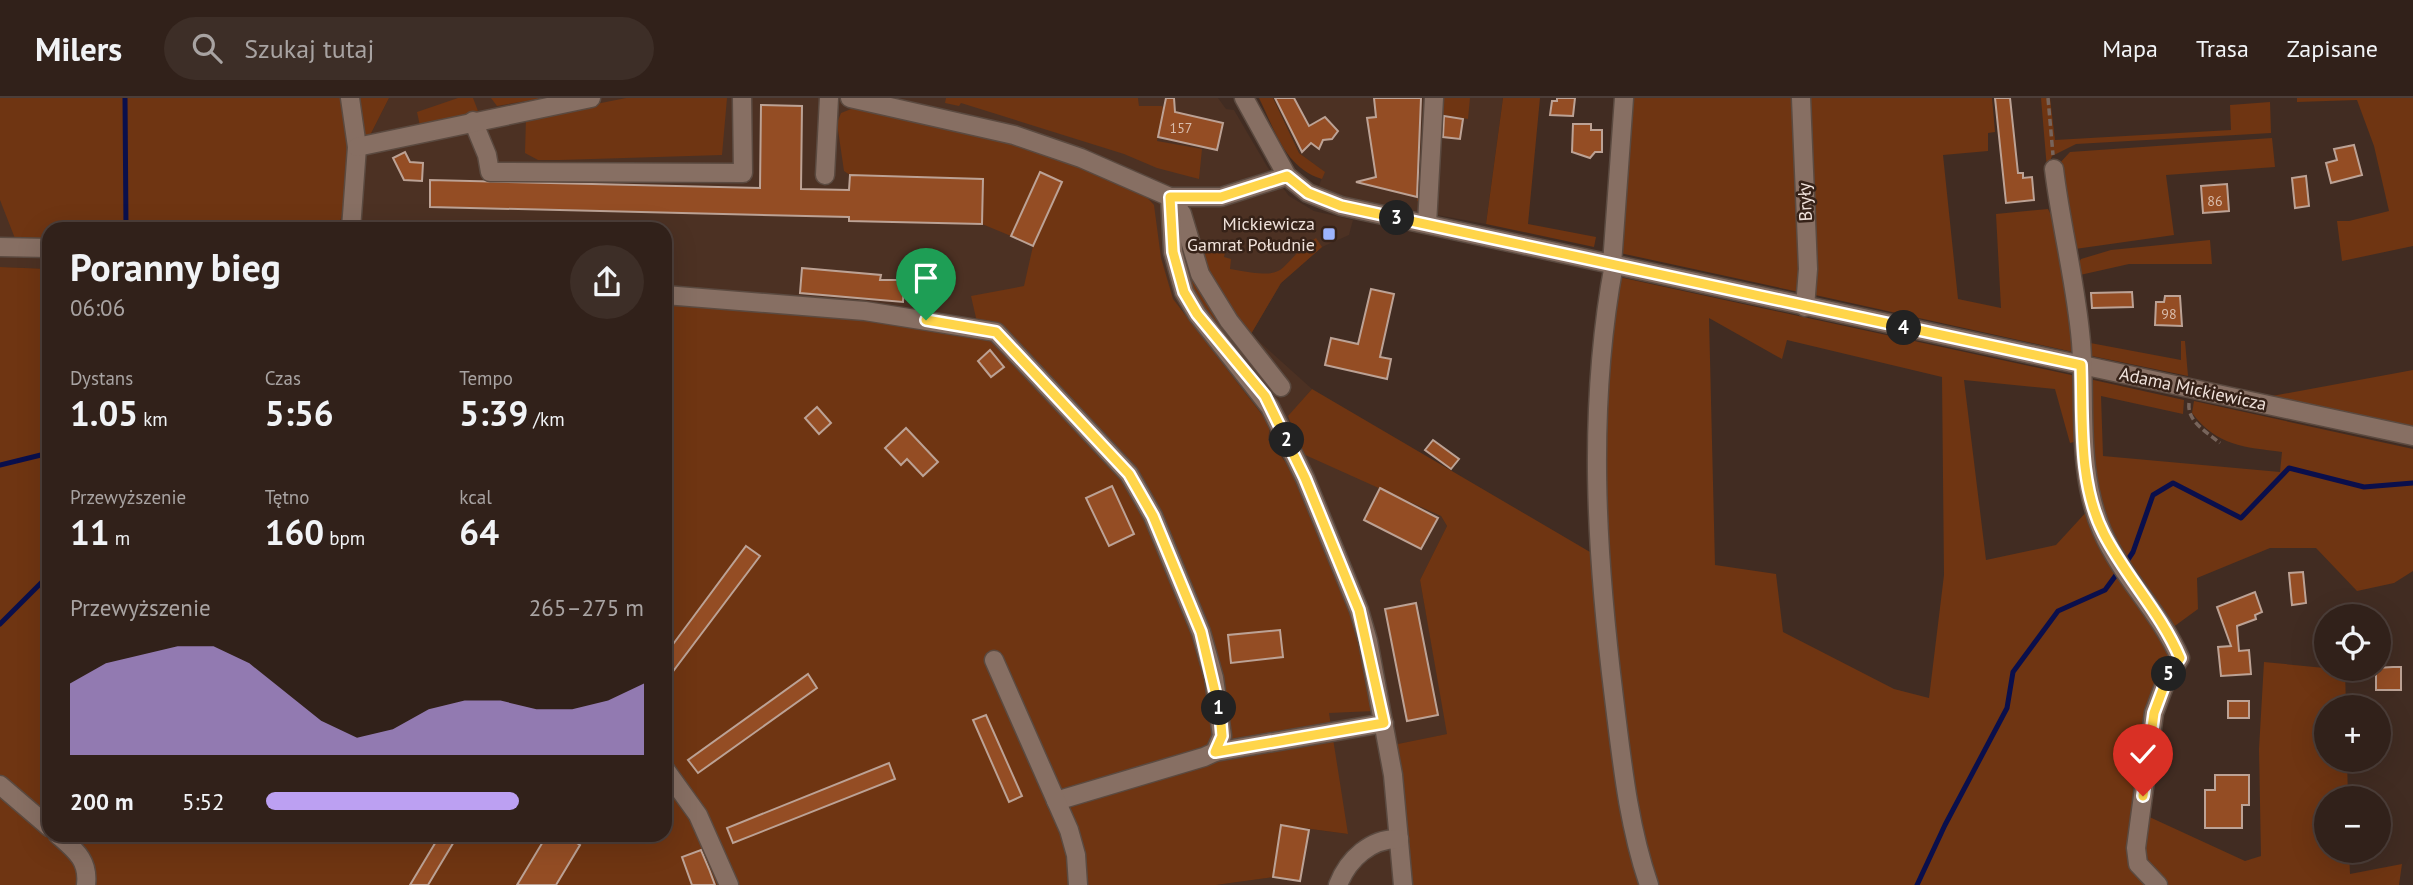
<!DOCTYPE html>
<html lang="pl">
<meta charset="utf-8">
<style>
body{margin:0;font-family:"PT Sans",sans-serif;background:#3d2e27;color:#f1f3f6;height:100vh;display:flex;flex-direction:column;font-size:26px;white-space:nowrap}
*{box-sizing:border-box;margin:0}
p{font-size:23px;color:#a8a3a2}
.icon{flex:none;width:38px;height:38px;fill:none;stroke:currentColor;stroke-width:2;stroke-linecap:round;stroke-linejoin:round}
.map{position:relative;flex:1;overflow:hidden}
.side{position:absolute;left:42px;top:124px;width:630px;height:620px;display:flex;flex-direction:column;background:#31211a;border-radius:21px;box-shadow:0 7px 28px #0002,0 0 0 2px #4c3e39}
.side>*{flex:none}
.controls{position:absolute;left:2314px;top:506px;display:grid;gap:14px}
.controls a{display:grid;place-items:center;width:77px;height:77px;border-radius:50%;background:#31211a;box-shadow:0 7px 28px #0002,0 0 0 2px #4c3e39;font-size:35px}
.pin{position:absolute;display:grid;place-items:center;width:60px;height:60px;color:#fff;margin:-72px -30px;border-radius:50% 50% 50% 0;rotate:-45deg;box-shadow:0 0 7px #0007}
.pin .icon{rotate:45deg}
.km{position:absolute;width:35px;height:35px;margin:-18px;border-radius:50%;background:#222;color:#fff;font-size:19px;line-height:35px;text-align:center}
.round{display:grid;place-items:center;flex:none;width:74px;height:74px;border-radius:37px;background:#3d2e27}
.overview{display:flex;align-items:center;justify-content:space-between;height:119px;padding:0 28px}
h1{font-size:38px;font-weight:700;line-height:52px}
.metrics{display:grid;grid-template-columns:repeat(3,1fr);gap:10px;height:119px;padding:7px 28px}
.metrics div{display:grid;align-content:center}
.metrics b{font-size:35px;font-weight:700}
.metrics small{font-size:19px;font-weight:400}
.metrics p{font-size:19px}
.chart{height:196px;padding:14px 28px}
.chart p{display:flex;justify-content:space-between}
.chart svg{width:100%;height:126px;margin-top:7px;fill:#bca0f2;opacity:.7}
ul{padding:0 28px;list-style:none;font-size:23px}
li{display:grid;grid-template-columns:112px 84px 1fr;align-items:center;height:52px}
li i{height:18px;border-radius:9px;background:#bca0f2}
header{display:flex;align-items:center;gap:42px;box-sizing:border-box;height:98px;padding:0 35px;background:#31211a;border-bottom:2px solid #4c3e39}
header strong{font-size:33px}
nav{display:flex;gap:38px;margin-inline-start:auto;font-size:24px}
.search{width:490px;height:63px;background:#3d2e27;display:flex;align-items:center;gap:18px;box-sizing:border-box;padding:0 24px;border-radius:38px;color:#a8a3a2;font-size:26px}
.map>svg:first-child{display:block}
.built{fill:#4c3123}
.green{fill:#6f3512;fill-rule:evenodd}
.lines{fill:none;stroke-linecap:round;stroke-linejoin:round}
.stream{stroke:#0a0f4c;stroke-width:5}
.building{fill:#944d24;stroke:#bca295;stroke-width:2}
.minor-casing{stroke:#5b4a40;stroke-width:21}
.path{stroke:#77645b;stroke-width:3.5;stroke-dasharray:7 3.5;stroke-linecap:butt}
.minor{stroke:#876f63;stroke-width:18}
.route-casing{stroke:#fff;stroke-width:14}
.route{stroke:#ffd54a;stroke-width:9}
.poi-dot{fill:#9db4fd;stroke:#362218;stroke-width:2.5}
.labels{text-anchor:middle;stroke-width:5;stroke-linejoin:round;paint-order:stroke}
.number-label{font-size:14px;fill:#d9bdad}
.street-label{font-size:18px;fill:#f0e2db;stroke:#362218}
.poi-label{font-size:18px;fill:#f0e2db;stroke:#362218;text-anchor:end}
</style>
<header>
<strong>Milers</strong>
<div class="search"><svg class="icon" aria-label="search" viewBox="0 0 24 24"><circle cx="10" cy="10" r="6"/><path d="M15 15l6 6"/></svg>Szukaj tutaj</div>
<nav><a>Mapa</a><a>Trasa</a><a>Zapisane</a></nav>
</header>
<div class="map">
<svg width="2413" height="787" viewBox="0 0 2413 787">
<rect width="100%" height="100%" fill="#412c22"/>
<g class="built">
<polygon points="0,0 49,143 49,171 0,169"/>
<polygon points="389,0 962,0 1139,16 1138,0 1218,0 1226,11 1234,12 1268,70 1289,98 1314,113 1353,122 1349,137 1322,149 1281,185 1251,236 1312,291 1288,319 1441,418 1447,428 1420,482 1448,636 1389,648 1403,787 1216,787 1272,779 1281,727 1348,736 1112,388 1134,436 1109,448 665,197 665,131 338,131 357,63"/>
<polygon points="1273,0 1503,0 1486,126 1329,97 1318,91 1324,74 1299,55"/>
</g>
<g class="green">
<polygon points="0,0 389,0 357,63 338,131 49,131 49,143 16,143 0,102"/>
<polygon points="458,0 473,0 478,13 420,28 417,14"/>
<polygon points="491,0 538,0 538,1 497,8"/>
<polygon points="626,0 727,0 722,57 560,62 538,62 525,55 526,20"/>
<polygon points="946,0 1138,0 1139,8 1162,8 1164,11 1157,43 1202,51 1199,81 1157,70 1124,56 961,5 959,8 945,5"/>
<path d="M 1259,0 L 1273,0 L 1299,55 L 1325,74 L 1322,81 C 1285,70 1275,32 1259,0 Z"/>
<polygon points="1426,0 1470,0 1468,21 1440,16 1423,104 1417,103"/>
<polygon points="1503,0 1540,0 1528,126 1596,139 1594,149 1486,126"/>
<polygon points="1627,0 1797,0 1799,194 1620,155"/>
<path d="M 1804,0 L 1992,0 L 1995,34 L 1988,35 L 1988,53 L 1943,57 L 1958,201 L 2001,210 L 1996,116 L 2048,111 C 2062,135 2087,229 2073,254 L 1815,197 Z"/>
<polygon points="2041,0 2050,0 2055,42 2231,32 2230,7 2270,4 2271,35 2076,46 2052,58 2047,71"/>
<polygon points="2297,0 2413,0 2413,148 2342,163 2337,123 2349,123 2389,113 2374,48 2357,2 2297,4"/>
<path d="M 856,9 L 999,39 L 1137,89 L 1154,107 L 1161,160 L 1173,201 L 1270,327 L 1268,342 L 1298,380 L 1339,483 L 1359,542 L 1374,613 L 1329,615 L 1348,736 L 1281,727 L 1273,779 L 1216,787 L 0,787 L 0,169 L 49,171 L 49,737 L 665,737 L 665,197 L 979,233 L 971,198 L 1024,188 L 1033,148 L 1062,84 L 1040,74 L 1011,138 L 982,126 L 982,81 L 850,77 L 844,73 L 837,25 L 841,15 ZM 1112,388 L 1134,436 L 1109,448 L 1087,400 Z"/>
<polygon points="2272,40 2275,69 2166,77 2174,137 2075,151 2058,67 2070,54"/>
<path d="M 1316,140 L 1322,149 L 1281,185 L 1251,236 L 1213,187 L 1199,153 L 1213,147 L 1226,150 L 1224,159 L 1231,161 L 1230,171 C 1295,183 1271,171 1316,140 Z"/>
<polygon points="1178,142 1266,284 1267,291 1236,256 1193,197"/>
<polygon points="2210,142 2212,166 2129,166 2080,177 2085,244 2181,262 2181,243 2185,243 2188,278 2087,257 2075,172 2081,161 2111,152"/>
<path d="M 1619,179 L 2076,278 L 2078,343 L 2070,345 L 2055,291 L 1964,282 L 1986,462 L 2056,447 L 2089,411 L 2178,556 L 2167,580 L 2136,750 L 2158,787 L 1403,787 L 1388,648 L 1447,636 L 1420,482 L 1447,428 L 1441,418 L 1303,356 L 1288,318 L 1312,291 L 1590,454 L 1606,616 L 1617,620 L 1603,424 L 1605,259 ZM 1709,220 L 1782,261 L 1787,242 L 1942,279 L 1944,477 L 1929,600 L 1894,591 L 1783,534 L 1776,476 L 1715,467 Z"/>
<polygon points="2413,272 2413,332 2267,299"/>
<path d="M 2089,281 L 2184,302 L 2183,316 L 2101,298 L 2103,358 L 2280,374 L 2282,354 C 2244,349 2217,348 2192,315 L 2194,303 L 2413,351 L 2413,473 L 2394,485 L 2357,493 L 2316,450 L 2270,450 L 2197,480 L 2198,511 L 2172,530 C 2143,490 2109,448 2096,400 C 2088,371 2091,313 2089,281 Z"/>
<path d="M 2264,564 L 2345,572 L 2346,609 L 2326,609 L 2326,662 L 2347,662 L 2348,700 L 2326,700 L 2326,752 L 2349,753 L 2350,776 L 2402,766 L 2399,787 L 2166,787 C 2142,761 2144,751 2145,717 L 2245,763 L 2261,758 L 2259,651 Z"/>
</g>
<g class="lines">
<g class="stream">
<polyline points="125,0 126,131"/>
<polyline points="0,367 49,355"/>
<polyline points="2125,466 2133,454 2153,397 2173,385 2241,420 2289,370 2364,389 2413,385"/>
<polyline points="0,526 49,477"/>
<polyline points="1917,787 1945,727 2007,610 2013,574 2058,513 2105,492 2119,473"/>
</g>
</g>
<g class="building">
<polygon points="1166,0 1174,0 1175,14 1223,25 1217,52 1158,39"/>
<polygon points="1275,0 1294,0 1309,28 1325,19 1338,33 1332,41 1323,42 1319,51 1311,45 1302,54"/>
<polygon points="1374,0 1421,0 1417,99 1356,84 1376,79 1367,20 1376,19"/>
<polygon points="1557,0 1575,0 1573,18 1550,17 1552,3 1557,3"/>
<polygon points="1995,0 2010,0 2018,75 2023,75 2023,80 2032,79 2034,102 2006,105"/>
<polygon points="761,7 802,8 801,91 849,92 850,77 983,81 982,126 849,123 849,119 430,109 430,82 760,90"/>
<polygon points="1444,18 1463,21 1460,41 1443,39"/>
<polygon points="1573,26 1591,26 1591,32 1602,32 1602,54 1595,54 1590,60 1572,54"/>
<polygon points="2354,47 2362,77 2331,85 2326,65 2337,62 2334,51"/>
<polygon points="405,54 410,64 423,65 422,83 404,82 393,60"/>
<polygon points="1040,74 1062,84 1033,148 1011,138"/>
<polygon points="2306,78 2309,108 2295,110 2292,80"/>
<polygon points="2227,86 2229,113 2203,115 2201,88"/>
<polygon points="802,170 881,177 880,182 904,182 903,204 800,195"/>
<polygon points="1371,191 1394,196 1380,259 1391,261 1387,281 1325,267 1331,240 1358,246"/>
<polygon points="2132,194 2133,209 2092,210 2091,195"/>
<polygon points="2165,198 2180,198 2182,228 2155,227 2156,204 2164,204"/>
<polygon points="990,252 1004,269 991,279 978,263"/>
<polygon points="817,309 831,325 819,336 805,320"/>
<polygon points="906,330 938,364 923,378 907,361 901,367 885,350"/>
<polygon points="1433,342 1459,361 1451,371 1425,352"/>
<polygon points="1112,388 1134,436 1109,448 1086,400"/>
<polygon points="1380,390 1438,420 1421,451 1364,422"/>
<polygon points="746,448 760,458 665,584 665,557"/>
<polygon points="2303,474 2306,505 2292,507 2289,475"/>
<polygon points="2255,494 2262,514 2255,517 2256,521 2237,528 2239,553 2249,552 2251,576 2221,578 2218,549 2231,548 2217,509"/>
<polygon points="1416,505 1438,617 1407,623 1385,511"/>
<polygon points="1280,532 1283,559 1231,565 1228,537"/>
<polygon points="2393,569 2401,569 2401,592 2376,592 2376,570"/>
<polygon points="808,576 817,590 698,675 688,662"/>
<rect x="2228" y="603" width="21" height="17"/>
<polygon points="986,617 1022,698 1009,704 973,622"/>
<polygon points="889,665 895,681 733,745 727,730"/>
<polygon points="2215,677 2249,677 2249,707 2242,707 2242,730 2205,730 2205,692 2215,692"/>
<polygon points="1281,727 1309,732 1300,783 1273,779"/>
<polygon points="440,737 458,737 428,787 410,787"/>
<polygon points="547,737 563,737 580,747 556,787 517,787"/>
<polygon points="701,752 709,771 715,787 692,787 682,759"/>
</g>
<g class="lines">
<defs>
<g id="minor">
<polyline points="350,0 357,49 351,131"/>
<polyline points="850,0 1014,37 1081,60 1170,99 1182,116 1200,176 1229,223 1281,289"/>
<polyline points="1244,0 1287,78 1308,95 1341,108 2413,338"/>
<polyline points="1801,0 1808,171 1805,209"/>
<polyline points="473,23 487,57 490,74 743,75 742,0"/>
<polyline points="357,49 591,0"/>
<path d="M 2054,71 C 2061,129 2076,185 2081,244 C 2086,307 2076,372 2102,433 C 2122,479 2160,514 2180,560 L 2167,580 L 2154,615 L 2136,750 L 2138,766 L 2158,787"/>
<polyline points="825,77 829,0"/>
<polyline points="1287,78 1221,99 1170,99 1173,154 1184,194 1197,216 1270,309 1305,380 1359,512 1368,543 1393,677 1403,787"/>
<polyline points="1427,126 1434,0"/>
<polyline points="0,149 49,150"/>
<polyline points="1612,166 1624,0"/>
<path d="M 1614,166 C 1587,311 1596,454 1614,600 C 1622,664 1628,726 1649,787"/>
<polyline points="665,197 865,213 996,234 1129,376 1153,418 1201,534 1214,580 1222,638 1215,654 1204,659 1056,703"/>
<polyline points="994,562 1069,732 1076,757 1078,787"/>
<polyline points="1215,654 1384,625"/>
<polyline points="665,671 698,717 729,787"/>
<polyline points="0,687 49,729"/>
<path d="M 58,737 C 75,752 89,762 86,787"/>
<path d="M 1338,787 C 1348,761 1371,740 1399,741"/>
</g>
</defs>
<use href="#minor" class="minor-casing"/>
<g class="path">
<polyline points="2048,0 2053,57"/>
<path d="M 2189,305 C 2187,324 2207,334 2220,345"/>
</g>
<use href="#minor" class="minor"/>
</g>
<g class="lines">
<defs>
<path id="route" d="M 926,222 L 996,234 L 1129,376 L 1153,418 L 1201,534 L 1220,615 L 1222,638 L 1215,654 L 1384,625 L 1359,512 L 1305,380 L 1265,298 L 1197,216 L 1184,194 L 1173,154 L 1170,99 L 1221,99 L 1287,78 L 1308,95 L 1341,108 L 2081,267 C 2083,322 2078,386 2104,436 C 2126,479 2161,515 2180,560 L 2167,580 L 2154,615 L 2143,698"/>
</defs>
<use href="#route" class="route-casing"/>
<use href="#route" class="route"/>
</g>
<rect class="poi-dot" x="1322" y="129" width="14" height="14" rx="3.5"/>
<g class="labels">
<g class="number-label">
<text x="1181" y="35">157</text>
<text x="2215" y="108">86</text>
<text x="2169" y="221">98</text>
</g>
<g class="street-label">
<text transform="translate(1805 104) rotate(-93)" y="6">Bryły</text>
<text transform="translate(2193 291) rotate(12)" y="6">Adama Mickiewicza</text>
</g>
<g class="poi-label">
<text x="1315" y="132">Mickiewicza<tspan x="1315" dy="21">Gamrat Południe</tspan></text>
</g>
</g>
</svg>
<div class="controls">
<a><svg class="icon" aria-label="locate" viewBox="0 0 24 24"><circle cx="12" cy="12" r="6"/><path d="M12 2v4M12 18v4M2 12h4M18 12h4"/></svg></a>
<a>+</a>
<a>−</a>
</div>
<div class="pin" style="left:926px;top:222px;background:#1e9e55"><svg class="icon" aria-label="arrive" viewBox="0 0 24 24"><path d="M6 21V4h12l-3 4 3 4H6"/></svg></div>
<div class="pin" style="left:2143px;top:698px;background:#d93025"><svg class="icon" aria-label="check" viewBox="0 0 24 24"><path d="M5 12l5 5 9-10"/></svg></div>
<b class="km" style="left:1219px;top:610px">1</b>
<b class="km" style="left:1287px;top:342px">2</b>
<b class="km" style="left:1397px;top:120px">3</b>
<b class="km" style="left:1904px;top:230px">4</b>
<b class="km" style="left:2169px;top:576px">5</b>
<section class="side">
<div class="overview"><div><h1>Poranny bieg</h1><p>06:06</p></div><a class="round"><svg class="icon" aria-label="share" viewBox="0 0 24 24"><path d="M12 15V3M7 8l5-5 5 5M5 13v7h14v-7"/></svg></a></div>
<div class="metrics">
<div><p>Dystans</p><b>1.05<small> km</small></b></div>
<div><p>Czas</p><b>5:56</b></div>
<div><p>Tempo</p><b>5:39<small> /km</small></b></div>
</div>
<div class="metrics">
<div><p>Przewyższenie</p><b>11<small> m</small></b></div>
<div><p>Tętno</p><b>160<small> bpm</small></b></div>
<div><p>kcal</p><b>64</b></div>
</div>
<div class="chart"><p><span>Przewyższenie</span>265–275 m</p>
<svg viewBox="0 0 160 44" preserveAspectRatio="none"><path d="M0 44V19L10 12L20 9L30 6L40 6L50 12L60 22L70 32L80 38L90 35L100 28L110 25L120 25L130 28L140 28L150 25L160 19V44z"/></svg>
</div>
<ul>
<li><b>200 m</b>5:52<i style="width:67%"></i></li>
</ul>
</section>
</div>
